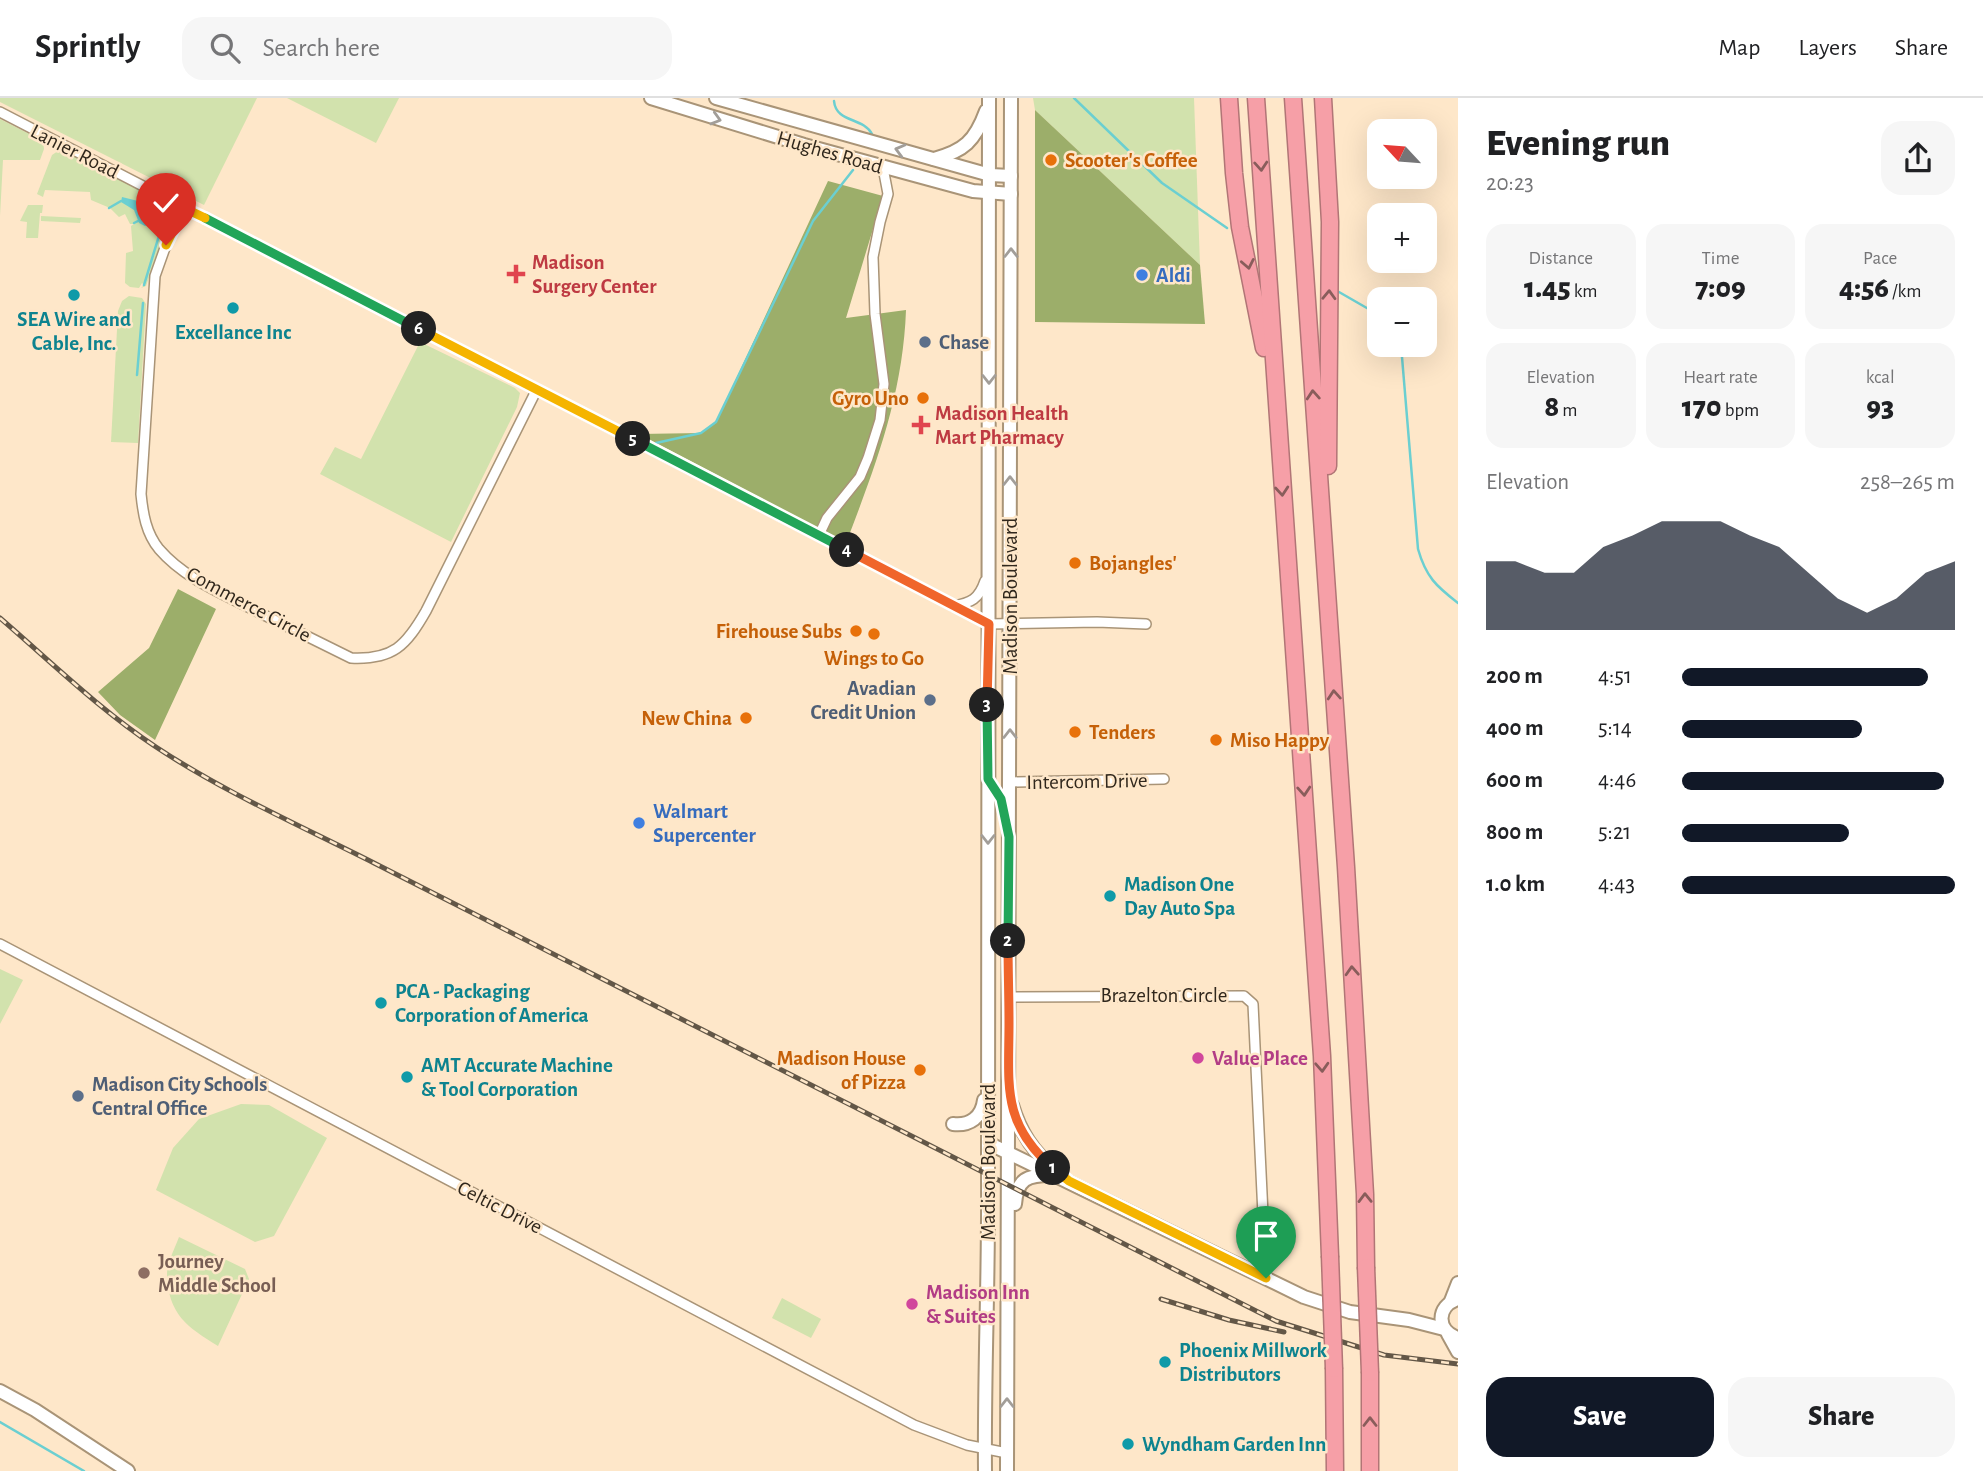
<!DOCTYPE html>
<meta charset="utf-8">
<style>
body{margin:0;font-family:"Alegreya Sans",sans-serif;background:#f6f6f6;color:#202124;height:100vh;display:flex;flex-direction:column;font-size:26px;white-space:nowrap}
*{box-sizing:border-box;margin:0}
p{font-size:23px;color:#757577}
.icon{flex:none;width:38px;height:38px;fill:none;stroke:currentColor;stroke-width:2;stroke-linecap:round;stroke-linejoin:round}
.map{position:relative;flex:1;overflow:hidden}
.panel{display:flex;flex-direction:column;background:#fff;width:525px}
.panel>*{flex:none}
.needle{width:46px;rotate:296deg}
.tools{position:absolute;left:1367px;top:21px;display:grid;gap:14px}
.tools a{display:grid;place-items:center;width:70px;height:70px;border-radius:14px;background:#fff;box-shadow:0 7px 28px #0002;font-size:35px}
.pin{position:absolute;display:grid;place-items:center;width:60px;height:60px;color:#fff;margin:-72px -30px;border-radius:50% 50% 50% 0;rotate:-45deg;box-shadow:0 0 7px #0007}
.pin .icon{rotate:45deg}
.km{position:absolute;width:35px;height:35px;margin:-18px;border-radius:50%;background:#222;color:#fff;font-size:19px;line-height:35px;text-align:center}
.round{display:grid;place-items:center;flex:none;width:74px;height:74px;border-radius:21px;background:#f6f6f6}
.summary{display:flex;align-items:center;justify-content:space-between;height:119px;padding:0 28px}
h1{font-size:38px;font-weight:800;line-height:52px}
.stats{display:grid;grid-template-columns:repeat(3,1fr);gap:10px;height:119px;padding:7px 28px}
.stats div{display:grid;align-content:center;border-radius:18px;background:#f6f6f6;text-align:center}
.stats b{font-size:30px;font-weight:800}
.stats small{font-size:19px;font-weight:400}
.stats p{font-size:19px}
.chart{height:196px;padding:14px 28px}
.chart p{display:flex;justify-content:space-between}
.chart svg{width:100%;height:126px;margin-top:7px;fill:#111827;opacity:.7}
.cta{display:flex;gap:14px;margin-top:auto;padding:14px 28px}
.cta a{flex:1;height:80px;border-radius:21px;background:#111827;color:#fff;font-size:28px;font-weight:800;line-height:80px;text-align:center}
.cta a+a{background:#f6f6f6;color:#202124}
ul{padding:0 28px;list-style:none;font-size:23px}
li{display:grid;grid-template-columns:112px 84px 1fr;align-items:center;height:52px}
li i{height:18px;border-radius:9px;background:#111827}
header{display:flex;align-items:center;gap:42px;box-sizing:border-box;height:98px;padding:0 35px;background:#fff;border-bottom:2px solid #e0e0e0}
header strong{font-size:33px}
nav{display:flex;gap:38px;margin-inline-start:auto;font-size:24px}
.search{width:490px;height:63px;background:#f6f6f6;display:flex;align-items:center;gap:18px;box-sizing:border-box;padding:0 24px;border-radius:21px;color:#757577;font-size:26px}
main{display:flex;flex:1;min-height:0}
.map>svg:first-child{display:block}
.green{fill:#d2e2ad}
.forest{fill:#9cae6a}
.water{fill:#6bcfd1}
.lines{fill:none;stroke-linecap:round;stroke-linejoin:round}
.stream{stroke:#6bcfd1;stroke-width:2.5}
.street-casing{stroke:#a99477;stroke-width:12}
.secondary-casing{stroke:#a99477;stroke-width:16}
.highway-casing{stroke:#b17576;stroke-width:19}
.street{stroke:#fff;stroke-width:9}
.secondary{stroke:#fff;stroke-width:12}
.highway{stroke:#f69fa7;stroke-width:16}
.rail-casing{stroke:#635747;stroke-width:5}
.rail{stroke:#fee7c9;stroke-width:2.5;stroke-dasharray:8;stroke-linecap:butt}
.highway-bridge-casing{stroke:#b17576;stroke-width:19;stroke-linecap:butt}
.highway-bridge{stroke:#f69fa7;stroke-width:16}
.oneway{stroke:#a29e99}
.oneway2{stroke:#895d5b}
.split-1-casing{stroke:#fff;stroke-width:14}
.split-2-casing{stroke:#fff;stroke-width:14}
.split-3-casing{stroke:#fff;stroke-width:14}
.split-4-casing{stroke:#fff;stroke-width:14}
.split-5-casing{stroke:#fff;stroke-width:14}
.split-6-casing{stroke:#fff;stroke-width:14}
.split-7-casing{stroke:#fff;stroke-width:14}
.split-8-casing{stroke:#fff;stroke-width:14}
.split-1{stroke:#f5b400;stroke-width:9}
.split-2{stroke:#f0652b;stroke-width:9}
.split-3{stroke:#22a559;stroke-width:9}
.split-4{stroke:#f0652b;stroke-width:9}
.split-5{stroke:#22a559;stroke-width:9}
.split-6{stroke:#f5b400;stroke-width:9}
.split-7{stroke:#22a559;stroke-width:9}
.split-8{stroke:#f5b400;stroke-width:9}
.food-dot{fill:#e8710a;stroke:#fee7c9;stroke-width:2.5}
.health-dot{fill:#e0444e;stroke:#fee7c9;stroke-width:2.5}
.shop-dot{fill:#3f7fe0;stroke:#fee7c9;stroke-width:2.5}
.culture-dot{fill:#0f9aa8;stroke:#fee7c9;stroke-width:2.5}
.service-dot{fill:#5c6f8a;stroke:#fee7c9;stroke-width:2.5}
.hotel-dot{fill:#d1479c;stroke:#fee7c9;stroke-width:2.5}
.education-dot{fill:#8d6e63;stroke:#fee7c9;stroke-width:2.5}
.labels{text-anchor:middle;stroke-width:5;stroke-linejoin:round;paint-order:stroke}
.street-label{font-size:21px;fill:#30271c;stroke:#fee7c9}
.food-label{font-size:21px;font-weight:bold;fill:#c56008;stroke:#fee7c9;text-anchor:start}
.health-label{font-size:21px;font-weight:bold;fill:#be3a42;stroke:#fee7c9;text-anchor:start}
.shop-label{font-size:21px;font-weight:bold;fill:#366cbe;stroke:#fee7c9;text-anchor:start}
.culture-label{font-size:21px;font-weight:bold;fill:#0d838f;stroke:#fee7c9;text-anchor:start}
.service-label{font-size:21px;font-weight:bold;fill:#4e5e75;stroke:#fee7c9;text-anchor:start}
.hotel-label{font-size:21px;font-weight:bold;fill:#b23c85;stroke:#fee7c9;text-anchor:start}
.education-label{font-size:21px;font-weight:bold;fill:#785e54;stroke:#fee7c9;text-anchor:start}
</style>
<header>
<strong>Sprintly</strong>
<div class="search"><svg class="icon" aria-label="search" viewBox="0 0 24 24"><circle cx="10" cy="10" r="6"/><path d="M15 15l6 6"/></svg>Search here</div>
<nav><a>Map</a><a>Layers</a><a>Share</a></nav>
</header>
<main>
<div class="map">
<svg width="1458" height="1373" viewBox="0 0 1458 1373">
<rect width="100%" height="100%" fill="#fee7c9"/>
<g class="green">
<polygon points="0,0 257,0 204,107 0,4"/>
<polygon points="287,0 399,0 376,45"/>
<polygon points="1033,0 1194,0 1200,167 1035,12"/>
<polygon points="0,21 43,43 44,51 40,62 3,62 0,118"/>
<polygon points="61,51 169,107 171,117 146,188 141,190 144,187 142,185 139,190 130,189 125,185 126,155 133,153 131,128 134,126 130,126 125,116 119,119 110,110 91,102 90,94 45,92 43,99 37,96 52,57"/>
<polygon points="28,107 43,107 42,115 40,115 38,140 26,140 27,124 20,123"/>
<polygon points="41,118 81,120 80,125 41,123"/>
<polygon points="129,198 142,200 146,206 138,345 111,344 118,213 122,203"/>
<polygon points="420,244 515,290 520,295 517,309 451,444 320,376 335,349 361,361"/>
<polygon points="0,871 23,882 0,926"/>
<polygon points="241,1006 269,1007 327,1040 274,1138 255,1144 156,1092 173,1050 199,1021"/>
<path d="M 179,1139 L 245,1171 L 249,1181 L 218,1248 C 187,1229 168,1216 167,1176 C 167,1165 175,1150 179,1139 Z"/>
<polygon points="782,1200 821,1221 811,1240 772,1220"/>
</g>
<g class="forest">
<polygon points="1035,12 1200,167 1205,226 1035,224"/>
<path d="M 828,83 L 883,98 L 846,220 L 906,212 C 903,296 876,367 846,445 L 639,336 L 701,335 L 716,324 Z"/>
<polygon points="178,491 216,511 155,642 120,617 98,594 149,550"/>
</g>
<polygon class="water" points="122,99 138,103 148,109 151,119 150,126 145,128 139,125 134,112 121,104"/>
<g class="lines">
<g class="stream">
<polyline points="1074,0 1162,85 1227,130"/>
<path d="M 834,3 C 836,25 863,19 872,36"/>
<polyline points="109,110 121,103"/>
<polyline points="134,125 138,123"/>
<polyline points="144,187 165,118"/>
<polyline points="1339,194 1379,217"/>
<path d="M 1401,247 L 1418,451 C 1426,479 1436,488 1458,505"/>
<polyline points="137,277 143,205"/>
<polyline points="656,345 701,335 716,324 813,123 853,72"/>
<polyline points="0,1324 84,1373"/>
</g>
<defs>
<g id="street">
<polyline points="0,14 989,526 1097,524 1146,526"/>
<path d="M 184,110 L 166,147 L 155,178 L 141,396 C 143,416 146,435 159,451 C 184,480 221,495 254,512 C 286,528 319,544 351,560 C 393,562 406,548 426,513 L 536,293"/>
<polyline points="819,437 827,420 860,379 868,360 880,322 884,286 875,216 873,159 880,124 888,96 884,75"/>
<path d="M 953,508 C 971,505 979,501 985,483"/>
<polyline points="1010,684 1164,681"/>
<polyline points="0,846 914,1327 967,1347 1007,1355"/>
<polyline points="1009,899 1244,898 1253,906 1266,1180"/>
</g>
<g id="secondary">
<polyline points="651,0 804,47 973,93 1011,96"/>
<polyline points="716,0 990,77 1011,78"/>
<path d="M 934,61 C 964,53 975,43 986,13"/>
<path d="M 1012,1007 C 1020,1034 1033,1054 1055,1072"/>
<path d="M 953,1026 C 970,1028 982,1019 984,1002"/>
<polyline points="988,1045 1304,1199 1350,1214 1409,1222 1444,1231"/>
<path d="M 1015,1106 C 1017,1081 1027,1077 1051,1077"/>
<path d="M 1458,1201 C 1436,1208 1436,1233 1458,1240"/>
<polyline points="1451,1203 1458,1185"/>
<polyline points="1448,1236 1458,1254"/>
<polyline points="0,1293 35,1312 128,1373"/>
<path d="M 985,1373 C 984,1274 989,1175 988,1076 C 987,718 989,359 989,0"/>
<polyline points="1007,1373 1011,0"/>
</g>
<g id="highway">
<polyline points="1229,0 1234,75 1240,129 1264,250"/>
<polyline points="1256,0 1322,958 1330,1158"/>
<polyline points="1293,0 1346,769 1365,1096 1366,1169"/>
<polyline points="1323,0 1330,124 1328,368"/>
<polyline points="1334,1271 1335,1373"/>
<polyline points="1370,1275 1370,1373"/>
</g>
</defs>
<use href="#street" class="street-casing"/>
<use href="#secondary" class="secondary-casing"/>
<use href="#highway" class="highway-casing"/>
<use href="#street" class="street"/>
<use href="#secondary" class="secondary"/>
<use href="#highway" class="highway"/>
<defs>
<g id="rail">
<path d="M 0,520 C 51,564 100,612 156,649 C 224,694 301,728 374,765 L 1276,1223 L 1384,1257 L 1458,1266"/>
<polyline points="1161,1201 1229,1222 1284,1234"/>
</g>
</defs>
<use href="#rail" class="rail-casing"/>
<use href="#rail" class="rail"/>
<defs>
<g id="highway-bridge">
<polyline points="1330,1158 1334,1271"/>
<polyline points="1366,1169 1370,1275"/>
</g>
</defs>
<use href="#highway-bridge" class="highway-bridge-casing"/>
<use href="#highway-bridge" class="highway-bridge"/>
</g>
<defs><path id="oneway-chevron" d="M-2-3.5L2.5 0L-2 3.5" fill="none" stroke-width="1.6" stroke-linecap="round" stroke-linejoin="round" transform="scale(1.75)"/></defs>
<g class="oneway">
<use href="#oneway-chevron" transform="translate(716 21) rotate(16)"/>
<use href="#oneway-chevron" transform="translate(900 52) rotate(-165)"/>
<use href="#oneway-chevron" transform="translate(1011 155) rotate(-90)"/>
<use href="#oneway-chevron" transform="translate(989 281) rotate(90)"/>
<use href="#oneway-chevron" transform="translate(1010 383) rotate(-90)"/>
<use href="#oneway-chevron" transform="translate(1010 636) rotate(-90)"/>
<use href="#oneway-chevron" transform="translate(988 741) rotate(90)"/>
<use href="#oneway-chevron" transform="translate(1007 1305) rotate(-90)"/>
</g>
<g class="oneway2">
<use href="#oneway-chevron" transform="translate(1261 68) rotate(86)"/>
<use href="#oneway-chevron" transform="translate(1248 166) rotate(79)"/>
<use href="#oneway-chevron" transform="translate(1329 197) rotate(-88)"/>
<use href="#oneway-chevron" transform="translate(1313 297) rotate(-94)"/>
<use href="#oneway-chevron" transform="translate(1282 393) rotate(85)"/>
<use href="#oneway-chevron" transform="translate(1334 597) rotate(-94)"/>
<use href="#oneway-chevron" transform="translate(1304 693) rotate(86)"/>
<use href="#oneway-chevron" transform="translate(1352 873) rotate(-93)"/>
<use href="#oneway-chevron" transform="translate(1322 969) rotate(87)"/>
<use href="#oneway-chevron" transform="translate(1365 1100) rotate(-91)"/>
<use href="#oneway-chevron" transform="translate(1370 1324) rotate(-90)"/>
</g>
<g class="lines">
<defs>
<polyline id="split-1" points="1053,1070 1069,1083 1266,1180"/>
<path id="split-2" d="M 1008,843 C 1008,871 1009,898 1009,925 C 1009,987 1001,1025 1053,1070"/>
<polyline id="split-3" points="987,607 988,681 1001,701 1009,739 1008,843"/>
<polyline id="split-4" points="847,452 989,526 987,607"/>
<polyline id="split-5" points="633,341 847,452"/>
<polyline id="split-6" points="419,231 633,341"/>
<polyline id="split-7" points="205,120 419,231"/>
<polyline id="split-8" points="166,147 184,110 205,120"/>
</defs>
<use href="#split-1" class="split-1-casing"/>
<use href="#split-2" class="split-2-casing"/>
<use href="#split-3" class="split-3-casing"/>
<use href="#split-4" class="split-4-casing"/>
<use href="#split-5" class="split-5-casing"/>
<use href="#split-6" class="split-6-casing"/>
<use href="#split-7" class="split-7-casing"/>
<use href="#split-8" class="split-8-casing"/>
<use href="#split-1" class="split-1"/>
<use href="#split-2" class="split-2"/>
<use href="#split-3" class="split-3"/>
<use href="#split-4" class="split-4"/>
<use href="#split-5" class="split-5"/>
<use href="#split-6" class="split-6"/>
<use href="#split-7" class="split-7"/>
<use href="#split-8" class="split-8"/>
</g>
<g class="food-dot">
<circle cx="1051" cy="62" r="7"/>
<circle cx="923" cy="300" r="7"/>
<circle cx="1075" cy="465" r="7"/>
<circle cx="856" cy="533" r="7"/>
<circle cx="874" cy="536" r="7"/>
<circle cx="746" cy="620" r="7"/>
<circle cx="1075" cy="634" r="7"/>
<circle cx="1216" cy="642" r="7"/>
<circle cx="920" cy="972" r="7"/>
</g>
<g class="health-dot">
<path d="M512.5 165.5h7v7h7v7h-7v7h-7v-7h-7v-7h7z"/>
<path d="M917.5 316.5h7v7h7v7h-7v7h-7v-7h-7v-7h7z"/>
</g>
<g class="shop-dot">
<circle cx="1142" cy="177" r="7"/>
<circle cx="639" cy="725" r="7"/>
</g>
<g class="culture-dot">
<circle cx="74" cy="197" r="7"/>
<circle cx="233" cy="210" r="7"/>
<circle cx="1110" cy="798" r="7"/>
<circle cx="381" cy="905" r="7"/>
<circle cx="407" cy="979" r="7"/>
<circle cx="1165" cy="1264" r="7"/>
<circle cx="1128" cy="1346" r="7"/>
</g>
<g class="service-dot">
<circle cx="925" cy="244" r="7"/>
<circle cx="930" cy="602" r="7"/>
<circle cx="78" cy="998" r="7"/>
</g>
<g class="hotel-dot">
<circle cx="1198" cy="960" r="7"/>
<circle cx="912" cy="1206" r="7"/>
</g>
<circle class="education-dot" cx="144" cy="1175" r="7"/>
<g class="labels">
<g class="street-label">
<text transform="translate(75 53) rotate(27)" y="7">Lanier Road</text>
<text transform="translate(830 54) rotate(16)" y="7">Hughes Road</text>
<text transform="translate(1010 498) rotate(-90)" y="7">Madison Boulevard</text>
<text transform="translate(249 506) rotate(28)" y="7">Commerce Circle</text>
<text transform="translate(1087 683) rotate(-1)" y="7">Intercom Drive</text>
<text x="1164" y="904">Brazelton Circle</text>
<text transform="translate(988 1064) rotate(-90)" y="7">Madison Boulevard</text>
<text transform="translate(500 1109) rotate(27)" y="7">Celtic Drive</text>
</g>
<g class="food-label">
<text x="1065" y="69">Scooter's Coffee</text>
<text x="909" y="307" text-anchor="end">Gyro Uno</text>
<text x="1089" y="472">Bojangles'</text>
<text x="842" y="540" text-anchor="end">Firehouse Subs</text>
<text x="874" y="567" text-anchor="middle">Wings to Go</text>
<text x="732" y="627" text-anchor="end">New China</text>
<text x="1089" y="641">Tenders</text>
<text x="1230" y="649">Miso Happy</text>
<text x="906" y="967" text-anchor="end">Madison House<tspan x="906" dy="24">of Pizza</tspan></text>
</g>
<g class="health-label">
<text x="532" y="171">Madison<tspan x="532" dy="24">Surgery Center</tspan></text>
<text x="935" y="322">Madison Health<tspan x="935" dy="24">Mart Pharmacy</tspan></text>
</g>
<g class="shop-label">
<text x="1156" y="184">Aldi</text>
<text x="653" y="720">Walmart<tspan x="653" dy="24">Supercenter</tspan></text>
</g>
<g class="culture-label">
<text x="74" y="228" text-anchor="middle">SEA Wire and<tspan x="74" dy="24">Cable, Inc.</tspan></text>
<text x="233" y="241" text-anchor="middle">Excellance Inc</text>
<text x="1124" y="793">Madison One<tspan x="1124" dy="24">Day Auto Spa</tspan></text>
<text x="395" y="900">PCA - Packaging<tspan x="395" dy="24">Corporation of America</tspan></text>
<text x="421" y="974">AMT Accurate Machine<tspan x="421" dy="24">&amp; Tool Corporation</tspan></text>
<text x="1179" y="1259">Phoenix Millwork<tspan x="1179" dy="24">Distributors</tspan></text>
<text x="1142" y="1353">Wyndham Garden Inn</text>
</g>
<g class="service-label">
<text x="939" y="251">Chase</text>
<text x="916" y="597" text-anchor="end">Avadian<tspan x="916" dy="24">Credit Union</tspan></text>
<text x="92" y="993">Madison City Schools<tspan x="92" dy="24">Central Office</tspan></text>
</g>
<g class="hotel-label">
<text x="1212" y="967">Value Place</text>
<text x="926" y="1201">Madison Inn<tspan x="926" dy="24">&amp; Suites</tspan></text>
</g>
<g class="education-label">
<text x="158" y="1170">Journey<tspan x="158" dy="24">Middle School</tspan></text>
</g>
</g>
</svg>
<div class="tools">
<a><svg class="needle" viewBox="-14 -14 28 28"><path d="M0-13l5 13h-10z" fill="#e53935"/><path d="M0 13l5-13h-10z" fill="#757577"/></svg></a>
<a>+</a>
<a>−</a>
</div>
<div class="pin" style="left:1266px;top:1180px;background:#1e9e55"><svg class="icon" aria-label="arrive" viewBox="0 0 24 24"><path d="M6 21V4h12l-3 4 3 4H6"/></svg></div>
<div class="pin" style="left:166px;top:147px;background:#d93025"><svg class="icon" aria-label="check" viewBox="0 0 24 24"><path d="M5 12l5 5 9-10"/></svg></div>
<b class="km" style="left:1053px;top:1070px">1</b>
<b class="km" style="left:1008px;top:843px">2</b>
<b class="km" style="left:987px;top:607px">3</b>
<b class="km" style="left:847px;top:452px">4</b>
<b class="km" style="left:633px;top:341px">5</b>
<b class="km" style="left:419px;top:231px">6</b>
</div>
<section class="panel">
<div class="summary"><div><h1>Evening run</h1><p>20:23</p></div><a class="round"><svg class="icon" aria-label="share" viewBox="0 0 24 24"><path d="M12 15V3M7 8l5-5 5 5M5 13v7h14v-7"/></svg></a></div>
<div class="stats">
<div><p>Distance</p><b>1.45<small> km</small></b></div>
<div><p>Time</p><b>7:09</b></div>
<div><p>Pace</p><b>4:56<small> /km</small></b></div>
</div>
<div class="stats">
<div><p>Elevation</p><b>8<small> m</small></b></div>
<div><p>Heart rate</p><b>170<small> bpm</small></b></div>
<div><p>kcal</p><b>93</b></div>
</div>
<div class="chart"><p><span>Elevation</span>258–265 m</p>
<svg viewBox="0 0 160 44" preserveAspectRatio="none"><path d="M0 44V20L10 20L20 24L30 24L40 15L50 11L60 6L70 6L80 6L90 11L100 15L110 24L120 33L130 38L140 33L150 24L160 20V44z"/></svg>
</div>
<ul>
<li><b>200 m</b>4:51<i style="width:90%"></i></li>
<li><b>400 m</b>5:14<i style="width:66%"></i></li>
<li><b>600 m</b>4:46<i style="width:96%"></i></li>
<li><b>800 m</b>5:21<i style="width:61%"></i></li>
<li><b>1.0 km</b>4:43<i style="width:100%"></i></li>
</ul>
<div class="cta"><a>Save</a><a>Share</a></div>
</section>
</main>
